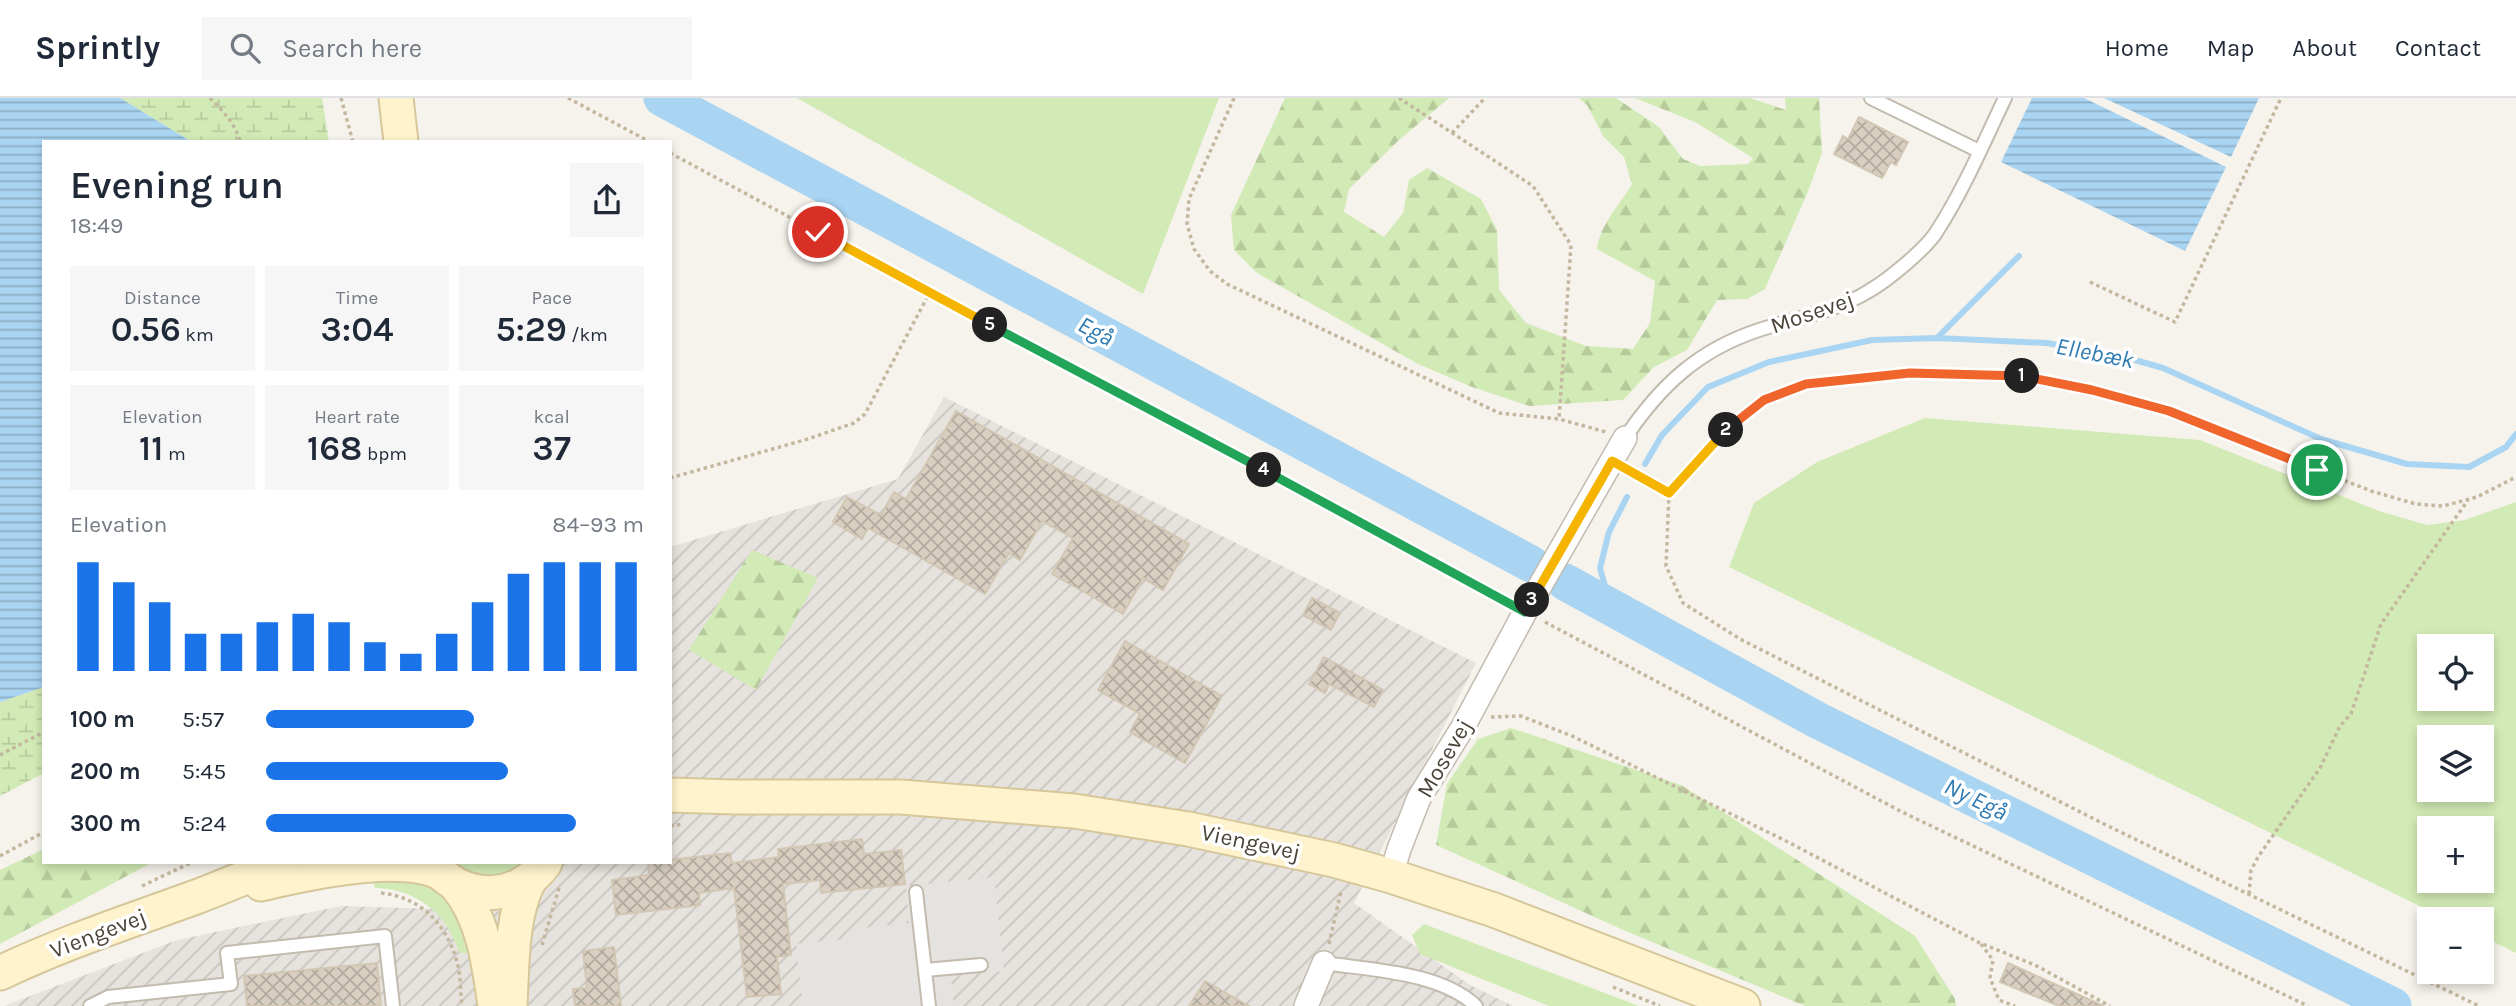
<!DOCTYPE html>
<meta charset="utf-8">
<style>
body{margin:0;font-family:Karla,sans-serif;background:#f6f6f7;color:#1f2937;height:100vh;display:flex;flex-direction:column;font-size:26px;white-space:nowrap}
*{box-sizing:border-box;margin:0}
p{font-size:23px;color:#747a83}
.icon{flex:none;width:38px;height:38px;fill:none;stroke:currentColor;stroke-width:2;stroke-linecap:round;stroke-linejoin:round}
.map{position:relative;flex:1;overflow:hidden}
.side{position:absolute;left:42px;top:42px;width:630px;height:724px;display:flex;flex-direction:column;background:#fff;border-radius:0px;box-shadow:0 4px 10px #0003}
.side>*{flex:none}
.buttons{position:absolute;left:2417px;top:536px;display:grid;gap:14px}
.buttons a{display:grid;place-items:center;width:77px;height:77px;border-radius:0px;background:#fff;box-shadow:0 4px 10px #0003;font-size:35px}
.pin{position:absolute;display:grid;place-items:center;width:60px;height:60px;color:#fff;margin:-30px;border:4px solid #fff;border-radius:50%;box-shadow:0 2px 7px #0007}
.km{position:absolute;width:35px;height:35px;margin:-18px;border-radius:50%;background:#222;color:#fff;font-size:19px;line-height:35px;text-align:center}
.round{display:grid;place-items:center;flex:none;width:74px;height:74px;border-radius:0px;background:#f6f6f7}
.head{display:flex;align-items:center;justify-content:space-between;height:119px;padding:0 28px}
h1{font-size:38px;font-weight:600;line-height:52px}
.metrics{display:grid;grid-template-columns:repeat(3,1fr);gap:10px;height:119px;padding:7px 28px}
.metrics div{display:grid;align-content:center;border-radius:0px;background:#f6f6f7;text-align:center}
.metrics b{font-size:35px;font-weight:600}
.metrics small{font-size:19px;font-weight:400}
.metrics p{font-size:19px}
.chart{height:196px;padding:14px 28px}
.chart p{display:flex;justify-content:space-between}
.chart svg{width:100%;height:126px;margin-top:7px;stroke:#1a73e8;stroke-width:6}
ul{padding:0 28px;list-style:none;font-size:23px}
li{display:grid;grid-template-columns:112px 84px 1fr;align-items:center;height:52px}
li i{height:18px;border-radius:9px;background:#1a73e8}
header{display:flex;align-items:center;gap:42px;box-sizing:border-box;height:98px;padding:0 35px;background:#fff;border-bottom:2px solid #e0e1e3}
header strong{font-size:33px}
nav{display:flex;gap:38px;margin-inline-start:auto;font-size:24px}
.search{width:490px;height:63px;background:#f6f6f7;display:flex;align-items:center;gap:18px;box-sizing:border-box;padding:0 24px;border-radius:0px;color:#747a83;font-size:26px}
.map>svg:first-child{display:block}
.industrial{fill:url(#industrial-furrows)}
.green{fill:#d2eab5;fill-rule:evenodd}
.forest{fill:url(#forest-firs)}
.wetland{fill:url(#wetland-marsh)}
.parking{fill:#e5e3e0}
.water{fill:url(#water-rules)}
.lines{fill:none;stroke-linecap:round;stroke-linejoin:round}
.stream{stroke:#a9d4f2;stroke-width:6}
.river{stroke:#a9d4f2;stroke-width:37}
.building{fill:url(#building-cross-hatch);stroke:#d3c7b4;stroke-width:2}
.lane-casing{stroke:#c2bbae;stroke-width:16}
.street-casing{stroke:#c2bbae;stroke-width:26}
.secondary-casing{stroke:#d6c79b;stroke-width:37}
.path{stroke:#c4b79f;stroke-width:3.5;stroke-dasharray:3.5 3.5;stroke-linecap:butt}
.lane{stroke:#fff;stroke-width:12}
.street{stroke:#fff;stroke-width:23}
.secondary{stroke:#fff3cd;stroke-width:33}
.split-1-casing{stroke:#fff;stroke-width:14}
.split-2-casing{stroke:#fff;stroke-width:14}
.split-3-casing{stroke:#fff;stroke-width:14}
.split-4-casing{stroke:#fff;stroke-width:14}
.split-5-casing{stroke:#fff;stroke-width:14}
.split-6-casing{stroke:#fff;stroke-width:14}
.split-1{stroke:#f0652b;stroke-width:9}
.split-2{stroke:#f0652b;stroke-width:9}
.split-3{stroke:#f5b400;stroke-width:9}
.split-4{stroke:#22a559;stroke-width:9}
.split-5{stroke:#22a559;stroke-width:9}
.split-6{stroke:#f5b400;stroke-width:9}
.labels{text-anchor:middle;stroke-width:7;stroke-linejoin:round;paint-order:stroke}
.street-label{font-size:23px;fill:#4b4439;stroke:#fff}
.water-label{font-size:24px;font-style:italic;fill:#2e7ab2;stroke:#fff}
</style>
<header>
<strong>Sprintly</strong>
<div class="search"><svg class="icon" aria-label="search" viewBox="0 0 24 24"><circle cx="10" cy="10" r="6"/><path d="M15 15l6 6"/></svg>Search here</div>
<nav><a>Home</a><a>Map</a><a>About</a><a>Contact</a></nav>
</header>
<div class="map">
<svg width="2516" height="908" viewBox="0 0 2516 908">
<defs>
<pattern id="industrial-furrows" width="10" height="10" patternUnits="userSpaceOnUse" patternTransform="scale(1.75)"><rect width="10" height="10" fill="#e6e2dd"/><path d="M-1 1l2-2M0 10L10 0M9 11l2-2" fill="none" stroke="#c7c3be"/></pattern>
<pattern id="forest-firs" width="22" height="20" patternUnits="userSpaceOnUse" patternTransform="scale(1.75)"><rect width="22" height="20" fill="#d2eab5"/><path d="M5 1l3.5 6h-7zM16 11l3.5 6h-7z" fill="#b6ca9c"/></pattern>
<pattern id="wetland-marsh" width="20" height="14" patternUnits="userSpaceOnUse" patternTransform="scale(1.75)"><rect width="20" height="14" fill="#d2eab5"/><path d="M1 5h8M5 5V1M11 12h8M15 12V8" fill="none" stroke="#b6ca9c"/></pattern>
<pattern id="water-rules" width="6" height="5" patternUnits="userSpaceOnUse" patternTransform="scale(1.75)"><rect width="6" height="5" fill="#a9d4f2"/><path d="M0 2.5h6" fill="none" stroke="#8caec5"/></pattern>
<pattern id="building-cross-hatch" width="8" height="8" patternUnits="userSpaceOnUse" patternTransform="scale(1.75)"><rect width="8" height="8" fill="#d8cfc1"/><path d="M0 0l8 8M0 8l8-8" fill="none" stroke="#b1aa9e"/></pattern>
</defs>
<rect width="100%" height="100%" fill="#f6f3ec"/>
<polygon class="industrial" points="944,299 1476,565 1354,805 1470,887 1513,908 4,908 177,842 341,808 500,813 534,805 557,780 562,765 670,765 670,449 898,381"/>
<g class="green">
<polygon points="797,0 1219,0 1143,196"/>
<path d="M 1925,320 L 2200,342 L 2379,413 L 2427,427 L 2465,422 L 2516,404 L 2516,855 L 2482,838 L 2482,821 L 2446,821 L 1729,469 L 1754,405 L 1817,364 ZM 2429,548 L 2482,548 L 2482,600 L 2429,600 ZM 2429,639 L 2482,639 L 2482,691 L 2429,691 ZM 2429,730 L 2482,730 L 2482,782 L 2429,782 Z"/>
<polygon points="446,765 533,765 493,784"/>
<path d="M 409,775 L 442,792 L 477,856 L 460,855 C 456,847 453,838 448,830 C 433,805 404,790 375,790 L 372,777 Z"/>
<polygon points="1424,826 1639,908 1549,908 1420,856 1412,837"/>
</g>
<g class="forest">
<path d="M 1285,0 L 1449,0 L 1399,42 L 1349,91 L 1344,114 L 1384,139 L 1403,115 L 1409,82 L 1427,70 L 1481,101 L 1497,132 L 1499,192 L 1526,225 L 1586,248 L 1633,251 L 1650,225 L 1655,183 L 1597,151 C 1600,126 1620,107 1632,86 L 1624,59 L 1603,38 L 1587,7 L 1579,0 L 1616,0 L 1659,29 L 1683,61 L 1700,68 L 1748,66 L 1753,60 L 1695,24 L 1635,0 L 1750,0 L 1786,12 L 1785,0 L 1819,0 L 1822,55 L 1807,96 L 1765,191 L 1747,201 L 1717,202 L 1687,252 L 1654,269 L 1623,302 L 1529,308 L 1472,289 L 1418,266 L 1257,175 L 1234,152 L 1231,117 Z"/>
<polygon points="752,452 818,480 756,592 689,552"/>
<polygon points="1511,630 1681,687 1915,838 1955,901 1956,908 1805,908 1621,831 1436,747 1447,686 1478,641"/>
<polygon points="44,751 44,765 151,765 0,846 0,772"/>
</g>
<g class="wetland">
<polygon points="120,0 322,0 329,44 192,44"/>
<polygon points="44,589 44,675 0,698 0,604"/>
</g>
<polygon class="parking" points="994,779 1004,873 951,878 954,908 803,908 796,846 852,840 851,831 909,825 906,788"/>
<g class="water">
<polygon points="0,0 120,0 192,44 44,44 44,589 0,604"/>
<polygon points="2032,0 2084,0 2226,69 2185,153 2001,64"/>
<polygon points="2104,0 2259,0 2231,59"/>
</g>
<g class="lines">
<g class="stream">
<polyline points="1937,240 2019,158"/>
<polyline points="1645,366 1662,337 1708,289 1769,264 1872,242 1937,240 2047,245 2121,258 2163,270 2321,341 2407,366 2469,369 2506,349 2516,336"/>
<polyline points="1611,509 1600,470 1609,434 1627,399"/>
</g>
<g class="river">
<polyline points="662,0 1531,466"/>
<polyline points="1565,484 1819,623 2393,908"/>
</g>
</g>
<g class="building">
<polygon points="1859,19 1908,44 1896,67 1891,64 1882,80 1834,56 1843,38 1848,41"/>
<polygon points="956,313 1189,446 1163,492 1143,480 1123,516 1052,476 1073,440 1042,423 1020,462 1009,455 985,496 868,430 862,441 833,424 847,399 881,417 894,394 906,401"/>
<polygon points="1312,500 1340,515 1331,532 1303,517"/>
<polygon points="1125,543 1222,598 1185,665 1130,634 1140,616 1098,592"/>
<polygon points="1324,559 1383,592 1374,609 1329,586 1325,595 1309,586"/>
<polygon points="862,741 864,756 901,752 905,786 821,795 820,782 783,786 791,857 777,859 781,896 747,899 734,790 699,795 700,807 616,817 612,782 649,777 648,765 670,765 670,762 730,755 732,765 779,759 778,751"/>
<polygon points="614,849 621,908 575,908 573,891 587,890 583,853"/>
<polygon points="377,865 381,908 247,908 244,878"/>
<polygon points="2008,865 2104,908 2059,908 2000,884"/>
<polygon points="1205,883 1249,908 1189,908"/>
</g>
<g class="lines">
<defs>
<g id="lane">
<polyline points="1871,0 1979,53"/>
<path d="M 1625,340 C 1660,288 1698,252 1759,232 C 1796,220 1835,214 1869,193 C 1888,182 1926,151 1937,133 C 1964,91 1984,44 2005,0"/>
<polyline points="916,794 929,908"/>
<path d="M 1324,865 C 1371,872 1440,874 1476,908"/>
<polyline points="925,872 981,867"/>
<polyline points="90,908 108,899 231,886 227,855 385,838 393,908"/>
</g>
<g id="street">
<polyline points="1391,778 1399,751 1419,700 1463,629 1525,514 1625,340"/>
<polyline points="1306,908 1324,865"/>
</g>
<g id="secondary">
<polyline points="396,0 401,44"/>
<polyline points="670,697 735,699 901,699 1074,713 1188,731 1334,762 1391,778 1494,812 1743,908"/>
<path d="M 432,765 C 460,804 517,805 545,765"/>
<path d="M 261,786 C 307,775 399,755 441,775"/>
<path d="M 456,787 C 484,821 489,866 495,908"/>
<path d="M 0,875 C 63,845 130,823 196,799 C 226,788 255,774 286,765"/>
<path d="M 510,908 C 512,871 511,812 531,780"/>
</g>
</defs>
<use href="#lane" class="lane-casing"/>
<use href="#street" class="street-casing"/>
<use href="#secondary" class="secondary-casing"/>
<g class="path">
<path d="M 210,0 C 223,13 235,25 240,44"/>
<polyline points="341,0 353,44"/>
<polyline points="568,0 650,44"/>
<polyline points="1234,0 1189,101 1187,126 1194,151 1210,173 1227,186 1499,315 1559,321 1606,334"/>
<polyline points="1399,0 1533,88 1571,147 1559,321"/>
<polyline points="1452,35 1485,0"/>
<polyline points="670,55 1507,504"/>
<polyline points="2090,184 2175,224 2281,0"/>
<polyline points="1631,374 1669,395"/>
<polyline points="670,380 808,341 854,325 865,316 930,194"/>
<polyline points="1669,395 1666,468 1683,505 1740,541 2106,727 2479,908"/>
<polyline points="1669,395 1729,328 1764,302 1806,286 1910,275 2031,279 2093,292 2169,313 2371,393 2416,406 2443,408 2477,399 2516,379"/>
<polyline points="1545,524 1902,714 2308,908"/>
<polyline points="1491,619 1521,618 1572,638 1788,744 1980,845 2035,867 2110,908"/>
<polyline points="0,657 44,634"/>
<polyline points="670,728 684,726"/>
<polyline points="0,758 44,734"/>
<polyline points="142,788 190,765"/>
<path d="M 381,795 C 421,799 447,827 457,864 C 461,877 460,894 462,908"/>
<polyline points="2249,796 2251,772 2258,759 2320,670 2340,628 2351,616 2381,526 2468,402"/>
<polyline points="1329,846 1341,793"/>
<polyline points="1981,846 1993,862 1990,880 1999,902 2015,908"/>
<polyline points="542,847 559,790"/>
<polyline points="1613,889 1660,908"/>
</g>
<use href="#lane" class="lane"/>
<use href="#street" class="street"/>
<use href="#secondary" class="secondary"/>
</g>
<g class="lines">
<defs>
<polyline id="split-1" points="2022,278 2092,292 2169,313 2317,372"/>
<polyline id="split-2" points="1726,332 1764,302 1806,286 1910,275 2022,278"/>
<polyline id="split-3" points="1532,502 1612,363 1669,395 1726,332"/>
<polyline id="split-4" points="1264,372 1525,514 1532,502"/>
<polyline id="split-5" points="990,227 1264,372"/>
<polyline id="split-6" points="818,134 990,227"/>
</defs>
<use href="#split-1" class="split-1-casing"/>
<use href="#split-2" class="split-2-casing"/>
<use href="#split-3" class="split-3-casing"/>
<use href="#split-4" class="split-4-casing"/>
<use href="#split-5" class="split-5-casing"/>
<use href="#split-6" class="split-6-casing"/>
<use href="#split-1" class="split-1"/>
<use href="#split-2" class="split-2"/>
<use href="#split-3" class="split-3"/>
<use href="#split-4" class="split-4"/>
<use href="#split-5" class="split-5"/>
<use href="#split-6" class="split-6"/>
</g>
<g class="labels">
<g class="street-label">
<text transform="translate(1812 214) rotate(-19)" y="8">Mosevej</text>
<text transform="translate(1444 660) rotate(-60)" y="8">Mosevej</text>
<text transform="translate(1251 744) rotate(12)" y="8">Viengevej</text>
<text transform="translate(98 835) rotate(-21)" y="8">Viengevej</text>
</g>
<g class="water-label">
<text transform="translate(1096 233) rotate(28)" y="8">Egå</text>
<text transform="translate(2095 255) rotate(11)" y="8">Ellebæk</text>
<text transform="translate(1976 701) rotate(26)" y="8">Ny Egå</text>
</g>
</g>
</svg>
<div class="buttons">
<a><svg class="icon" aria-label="locate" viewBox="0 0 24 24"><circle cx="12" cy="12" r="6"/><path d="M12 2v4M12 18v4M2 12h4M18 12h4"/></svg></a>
<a><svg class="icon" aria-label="layers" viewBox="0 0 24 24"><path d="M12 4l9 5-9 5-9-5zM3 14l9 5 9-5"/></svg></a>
<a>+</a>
<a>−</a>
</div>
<div class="pin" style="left:2317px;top:372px;background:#1e9e55"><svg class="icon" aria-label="arrive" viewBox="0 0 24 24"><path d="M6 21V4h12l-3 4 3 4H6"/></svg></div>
<div class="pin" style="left:818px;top:134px;background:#d93025"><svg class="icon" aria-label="check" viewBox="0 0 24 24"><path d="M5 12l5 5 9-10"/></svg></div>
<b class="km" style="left:2022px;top:278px">1</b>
<b class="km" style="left:1726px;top:332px">2</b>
<b class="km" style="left:1532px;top:502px">3</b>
<b class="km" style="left:1264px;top:372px">4</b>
<b class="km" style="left:990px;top:227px">5</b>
<section class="side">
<div class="head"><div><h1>Evening run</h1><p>18:49</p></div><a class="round"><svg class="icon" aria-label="share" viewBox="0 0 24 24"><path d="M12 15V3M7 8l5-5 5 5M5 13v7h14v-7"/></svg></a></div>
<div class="metrics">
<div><p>Distance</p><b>0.56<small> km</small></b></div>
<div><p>Time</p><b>3:04</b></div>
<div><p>Pace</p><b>5:29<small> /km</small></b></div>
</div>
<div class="metrics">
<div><p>Elevation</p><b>11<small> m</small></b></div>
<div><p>Heart rate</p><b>168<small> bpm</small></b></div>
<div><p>kcal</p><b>37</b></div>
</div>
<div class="chart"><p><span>Elevation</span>84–93 m</p>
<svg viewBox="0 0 160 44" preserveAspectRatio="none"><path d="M5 44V6M15 44V13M25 44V20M35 44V31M45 44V31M55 44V27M65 44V24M75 44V27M85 44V34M95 44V38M105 44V31M115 44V20M125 44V10M135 44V6M145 44V6M155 44V6"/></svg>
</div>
<ul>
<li><b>100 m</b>5:57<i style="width:55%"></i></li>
<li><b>200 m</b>5:45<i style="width:64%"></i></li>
<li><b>300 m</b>5:24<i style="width:82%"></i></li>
</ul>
</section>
</div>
